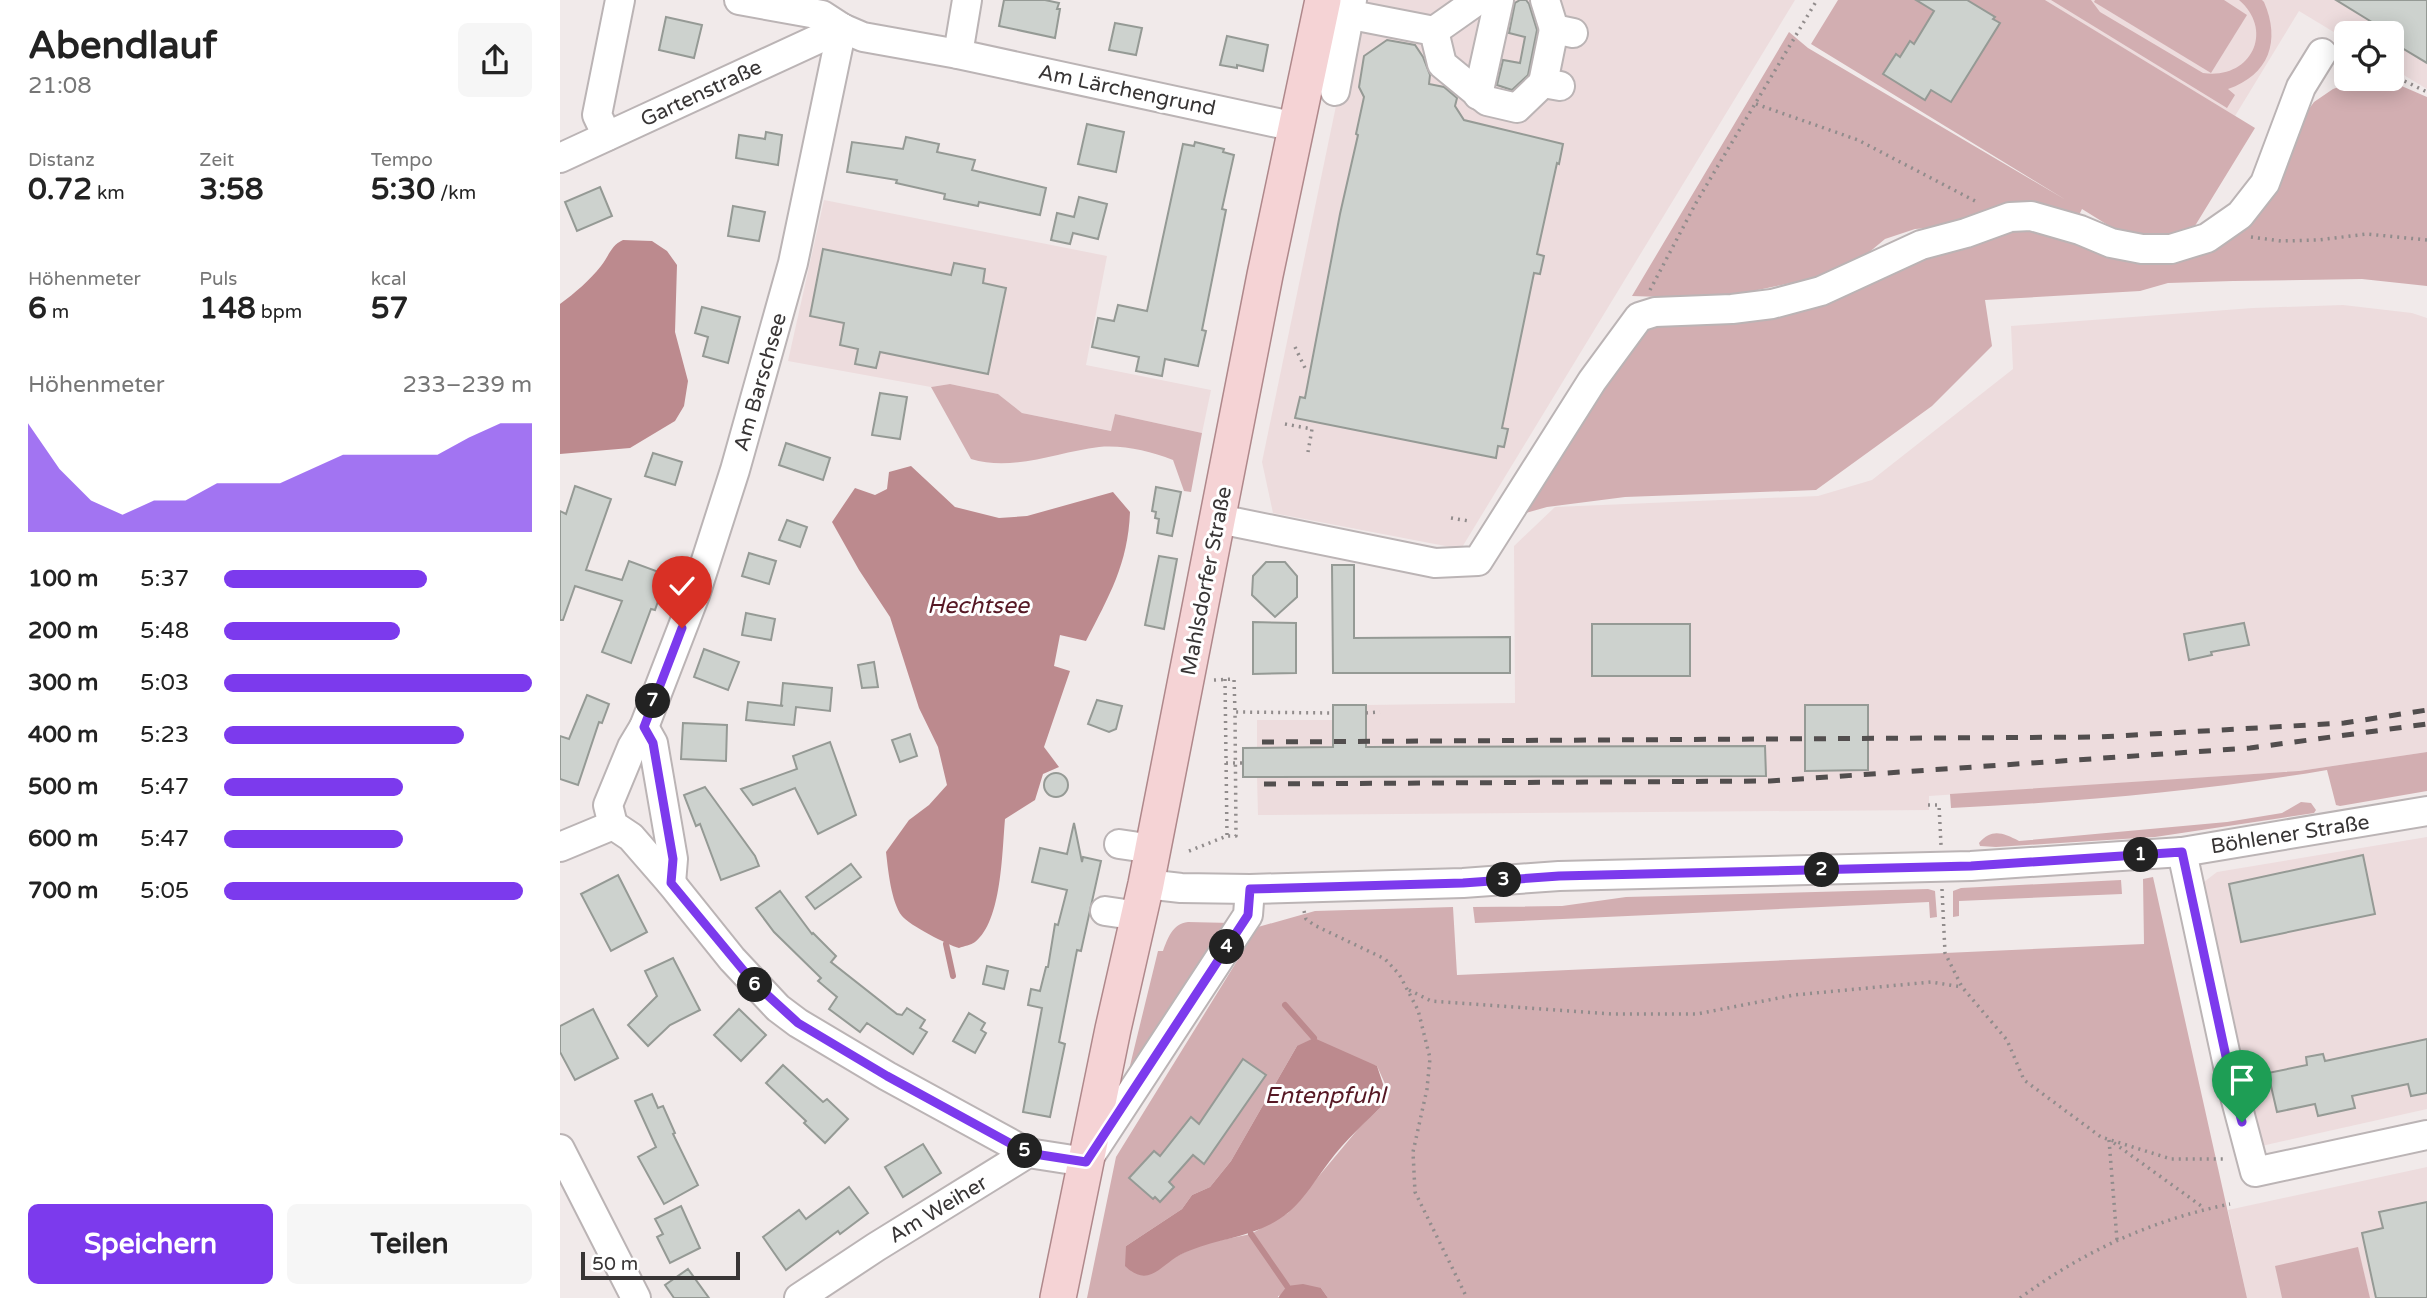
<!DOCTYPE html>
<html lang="de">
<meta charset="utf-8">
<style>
body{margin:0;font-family:"Varela Round",sans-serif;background:#f6f6f6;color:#222;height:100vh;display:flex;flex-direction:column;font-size:26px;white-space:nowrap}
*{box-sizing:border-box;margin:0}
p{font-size:23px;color:#767676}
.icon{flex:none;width:38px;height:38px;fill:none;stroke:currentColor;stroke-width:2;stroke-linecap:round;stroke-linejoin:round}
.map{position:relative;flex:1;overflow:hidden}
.drawer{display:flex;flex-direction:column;background:#fff;width:560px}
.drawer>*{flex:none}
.buttons{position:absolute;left:1774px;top:21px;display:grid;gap:14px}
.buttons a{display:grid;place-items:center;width:70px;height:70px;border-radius:10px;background:#fff;box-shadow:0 4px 18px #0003;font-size:35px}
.scale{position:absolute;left:21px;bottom:18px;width:159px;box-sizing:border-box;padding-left:7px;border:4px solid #383535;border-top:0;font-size:19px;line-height:24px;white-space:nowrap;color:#383535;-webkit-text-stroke:5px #fff;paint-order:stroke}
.pin{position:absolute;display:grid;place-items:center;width:60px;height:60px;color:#fff;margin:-72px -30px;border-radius:50% 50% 50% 0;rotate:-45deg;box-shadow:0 0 7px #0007}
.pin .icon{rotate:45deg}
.km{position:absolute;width:35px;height:35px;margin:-18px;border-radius:50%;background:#222;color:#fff;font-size:19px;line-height:35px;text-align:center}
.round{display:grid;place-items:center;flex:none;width:74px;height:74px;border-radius:10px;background:#f6f6f6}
.headline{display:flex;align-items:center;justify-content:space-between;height:119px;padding:0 28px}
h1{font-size:38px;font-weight:700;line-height:52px}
.metrics{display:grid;grid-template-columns:repeat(3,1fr);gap:10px;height:119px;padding:7px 28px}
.metrics div{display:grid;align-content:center}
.metrics b{font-size:30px;font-weight:700}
.metrics small{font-size:19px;font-weight:400}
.metrics p{font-size:19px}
.chart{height:196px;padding:14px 28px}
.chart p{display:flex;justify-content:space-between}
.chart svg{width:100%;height:126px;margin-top:7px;fill:#7c3aed;opacity:.7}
.cta{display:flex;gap:14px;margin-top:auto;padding:14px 28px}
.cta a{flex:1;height:80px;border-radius:10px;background:#7c3aed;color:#fff;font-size:28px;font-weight:700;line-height:80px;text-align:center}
.cta a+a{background:#f6f6f6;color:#222}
ul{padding:0 28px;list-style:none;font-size:23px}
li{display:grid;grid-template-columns:112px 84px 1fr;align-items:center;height:52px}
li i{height:18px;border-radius:9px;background:#7c3aed}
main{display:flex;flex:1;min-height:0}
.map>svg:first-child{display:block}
.built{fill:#eddcdd}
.green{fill:#d2aeb1;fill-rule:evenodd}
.water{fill:#bc8a8e}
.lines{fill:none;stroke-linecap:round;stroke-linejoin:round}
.stream{stroke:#bc8a8e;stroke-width:6}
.building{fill:#cdd2ce;stroke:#959a95;stroke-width:2}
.minor-casing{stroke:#bbb4b5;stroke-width:32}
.major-casing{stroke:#af888b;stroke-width:38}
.path{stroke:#918c8c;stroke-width:3.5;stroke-dasharray:2 5;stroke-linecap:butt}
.minor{stroke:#fff;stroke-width:28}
.major{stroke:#f5d3d5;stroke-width:35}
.rail{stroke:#524e4e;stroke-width:5;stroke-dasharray:12 12;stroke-linecap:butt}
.route-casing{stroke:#fff;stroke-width:14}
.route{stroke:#7c3aed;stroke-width:9}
.labels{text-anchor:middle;stroke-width:6;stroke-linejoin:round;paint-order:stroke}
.street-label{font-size:21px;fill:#383535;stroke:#fff}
.water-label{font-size:23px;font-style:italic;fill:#561824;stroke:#fff}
</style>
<main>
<section class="drawer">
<div class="headline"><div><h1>Abendlauf</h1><p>21:08</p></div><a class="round"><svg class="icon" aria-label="share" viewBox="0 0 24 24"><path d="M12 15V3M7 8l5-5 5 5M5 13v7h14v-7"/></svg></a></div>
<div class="metrics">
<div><p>Distanz</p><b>0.72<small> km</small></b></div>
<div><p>Zeit</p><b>3:58</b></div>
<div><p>Tempo</p><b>5:30<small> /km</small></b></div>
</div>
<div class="metrics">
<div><p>Höhenmeter</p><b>6<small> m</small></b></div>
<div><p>Puls</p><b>148<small> bpm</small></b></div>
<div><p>kcal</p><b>57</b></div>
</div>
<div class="chart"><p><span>Höhenmeter</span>233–239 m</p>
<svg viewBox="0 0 160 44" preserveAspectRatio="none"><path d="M0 44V6L10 22L20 33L30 38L40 33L50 33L60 27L70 27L80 27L90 22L100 17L110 17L120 17L130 17L140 11L150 6L160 6V44z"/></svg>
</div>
<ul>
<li><b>100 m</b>5:37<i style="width:66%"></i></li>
<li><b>200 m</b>5:48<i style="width:57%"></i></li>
<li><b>300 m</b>5:03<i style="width:100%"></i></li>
<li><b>400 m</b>5:23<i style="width:78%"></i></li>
<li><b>500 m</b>5:47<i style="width:58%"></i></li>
<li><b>600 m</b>5:47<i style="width:58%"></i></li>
<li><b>700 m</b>5:05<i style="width:97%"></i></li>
</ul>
<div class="cta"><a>Speichern</a><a>Teilen</a></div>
</section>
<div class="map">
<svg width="1867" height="1298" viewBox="0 0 1867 1298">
<rect width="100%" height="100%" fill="#f1eaea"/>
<g class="built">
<polygon points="798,0 1235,0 901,549 713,513 702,462"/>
<polygon points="1485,0 1867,0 1867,89 1832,68 1832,33 1787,33 1787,40 1739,11 1675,116"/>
<polygon points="264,200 547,256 526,365 651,390 642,433 555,414 552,431 462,413 438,394 390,384 371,387 228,361"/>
<polygon points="1783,305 1852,313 1867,318 1867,752 1739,771 1369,796 1369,810 698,815 697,777 683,777 683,748 697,747 697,720 806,720 806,705 955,703 954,546 995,507 1258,496 1312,480 1453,369 1451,326 1693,308"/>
<polygon points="1867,837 1867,1109 1697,1147 1640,885 1657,872"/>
<polygon points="1867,1167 1867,1298 1687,1298 1668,1210"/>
</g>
<g class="green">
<polygon points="1278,0 1485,0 1695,128 1630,234 1567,237 1522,209 1518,217 1355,229 1325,239 1307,254 1259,277 1184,293 1132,298 1072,296 1229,32 1248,48 1506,200 1251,44"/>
<path d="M 1491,0 L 1531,0 L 1540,12 L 1643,73 C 1691,80 1715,31 1679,0 L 1702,0 L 1704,2 C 1721,41 1709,75 1668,89 L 1675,95 L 1667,108 Z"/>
<polygon points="1535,0 1664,0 1687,15 1651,73 1534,2"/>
<polygon points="1802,79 1830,81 1867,97 1867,286 1802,279 1673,281 1608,283 1580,291 1425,300 1432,346 1372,406 1256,490 1065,497 987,507 962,514 1044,384 1086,331 1105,323 1380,247 1469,227 1646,247 1754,102 1773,89"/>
<path d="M 390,384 L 438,394 L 462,413 L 551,431 L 555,414 L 642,433 L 631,492 L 624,491 L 613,460 C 589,451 565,445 539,447 C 497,452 453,472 411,459 L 371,387 Z"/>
<path d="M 1867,752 L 1867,791 L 1780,806 L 1776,805 L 1767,770 C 1643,791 1517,802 1391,808 L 1390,794 L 1739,771 Z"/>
<path d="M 1741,802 L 1751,803 L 1756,810 L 1754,813 L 1595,837 L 1436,847 L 1420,846 L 1419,843 C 1432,828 1443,833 1459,841 L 1667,822 L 1722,813 Z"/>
<path d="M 1593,877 L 1687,1298 L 768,1298 L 761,1288 L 718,1296 L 718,1298 L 527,1298 L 556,1157 L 698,927 L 755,911 L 893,907 L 897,975 L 1584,944 L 1583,879 ZM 737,1046 L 817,1066 L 826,1086 L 824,1104 L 799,1128 L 728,1213 L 691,1234 L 642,1244 L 611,1259 L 566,1246 L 622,1209 L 632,1195 L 650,1187 L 671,1161 Z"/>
<polygon points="1561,880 1562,894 1399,901 1399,916 1393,917 1393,891 1401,888"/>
<polygon points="1368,889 1375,891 1377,917 1370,918 1369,902 915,923 913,907 1002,906 1066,897"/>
<path d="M 628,922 L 671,923 L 566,1082 L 598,951 L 603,951 C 608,938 612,924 628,922 Z"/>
<polygon points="1798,1247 1810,1298 1722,1298 1715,1266"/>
</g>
<g class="water">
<path d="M 63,240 L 92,241 L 107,251 L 117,265 L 115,332 L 128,381 L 124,406 L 115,421 L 70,448 L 0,454 L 0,304 C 15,293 30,280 41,266 C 49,256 51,245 63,240 Z"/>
<path d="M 351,466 L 395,507 L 439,518 L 467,516 L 553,492 L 570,512 C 568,564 549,596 526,641 L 500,635 L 494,666 L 510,671 L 484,747 L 499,767 L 483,774 L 475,800 L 445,819 C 442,852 442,921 415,942 C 411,945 404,946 399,948 C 388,945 349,925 342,916 C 331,902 328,869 326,852 L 349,820 L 369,805 L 387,785 L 378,747 L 359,708 L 330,617 L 299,570 L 272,522 L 295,488 L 315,495 L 327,489 L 329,472 Z"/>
<path d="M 754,1038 L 817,1066 L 824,1087 L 825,1103 C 806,1122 785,1140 769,1162 C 756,1179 745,1198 729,1212 C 698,1238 658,1237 624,1253 C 601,1263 590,1290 565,1266 L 566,1246 L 622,1209 L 632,1195 L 650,1187 L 671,1161 L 737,1046 Z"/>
<polygon points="743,1284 761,1288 768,1298 718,1298 727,1286"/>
</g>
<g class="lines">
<g class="stream">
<polyline points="386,944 393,976"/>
<polyline points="725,1005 754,1038"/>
<polyline points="691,1234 727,1286"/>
</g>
</g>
<g class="building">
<polygon points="444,0 485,0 499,3 497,9 500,9 495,38 439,26"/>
<polygon points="960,0 966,0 969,4 977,30 968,75 952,90 937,85 943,60 960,63 965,37 949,33 955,3"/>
<polygon points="1356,0 1407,0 1435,17 1433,19 1440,23 1391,102 1371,90 1365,100 1323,74 1336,54 1340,57 1350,41 1354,44 1374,11"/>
<polygon points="1776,0 1867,0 1867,63 1832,42 1832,33 1809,33 1815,24"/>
<polygon points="106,17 142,25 134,58 99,50"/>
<polygon points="555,23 582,28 576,55 549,50"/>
<polygon points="667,36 708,45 703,71 677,65 677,68 660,65"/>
<polygon points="827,40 855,45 863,57 870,75 869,84 884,87 897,98 895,106 904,120 1003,144 999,164 997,163 977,254 984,256 980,274 974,273 942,428 948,429 944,447 938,446 936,458 735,418 740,397 745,398 780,214 798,135 796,134 804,97 799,87 804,56"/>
<polygon points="527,124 564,132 556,172 518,164"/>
<polygon points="206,132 222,135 218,165 176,158 179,135 205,139"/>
<polygon points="346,137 379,144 377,152 415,160 412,170 486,188 480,215 419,202 418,206 384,199 385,194 336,183 337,180 287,172 292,142 343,149"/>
<polygon points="635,142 664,149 663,152 674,155 662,209 666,210 642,330 646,331 638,366 605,359 602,376 576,371 579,357 532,347 538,318 554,321 558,305 587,311 623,144 634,146"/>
<polygon points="40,187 52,216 17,231 5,202"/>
<polygon points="519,197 547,204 538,239 513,233 510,244 491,240 497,213 514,217"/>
<polygon points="173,206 205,212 199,241 168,236"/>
<polygon points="263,249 391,275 394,263 425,269 423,283 446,288 428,374 320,352 316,368 295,364 298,349 280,345 284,323 250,316"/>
<polygon points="142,307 180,317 168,363 143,356 148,337 135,333"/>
<polygon points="320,393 347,397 340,439 312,435"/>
<polygon points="226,443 270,458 263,480 219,465"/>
<polygon points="93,453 122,462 115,485 85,476"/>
<polygon points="15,486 51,499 26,570 62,580 69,561 107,575 95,610 91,609 71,663 42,652 62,601 15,586 3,620 0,620 0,511 6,514"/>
<polygon points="596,487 621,492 612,536 597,533 599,519 595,518 596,512 592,511"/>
<polygon points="227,520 247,527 240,547 219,540"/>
<polygon points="189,553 216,561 209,584 182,576"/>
<polygon points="599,556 617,559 604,629 585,625"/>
<polygon points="706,562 725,562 737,576 737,597 715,617 692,595 693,576"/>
<polygon points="772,565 794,565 794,638 950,637 950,673 773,673"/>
<polygon points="186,613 215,619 211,640 182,635"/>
<polygon points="693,622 736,623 736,673 693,674"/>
<polygon points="1684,623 1689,645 1651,652 1652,655 1629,660 1624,634"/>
<rect x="1032" y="624" width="98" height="52"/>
<polygon points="144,649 179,662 168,690 134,677"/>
<polygon points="314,662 318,687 302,688 298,665"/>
<polygon points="223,683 272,688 270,711 236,707 234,725 186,720 188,702 223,706 221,705"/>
<polygon points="27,695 49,704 42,723 39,722 18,785 0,779 0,736 9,739"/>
<polygon points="537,700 562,706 556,729 549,732 528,724"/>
<polygon points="773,705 806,705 806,747 1205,746 1206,776 683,777 683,748 773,747"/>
<polygon points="1245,705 1308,705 1308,770 1245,771"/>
<polygon points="123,723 167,725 166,761 121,759"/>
<polygon points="350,734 357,756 340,762 332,740"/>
<polygon points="270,742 296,815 258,834 235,788 193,805 181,789 237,769 233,756"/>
<circle cx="496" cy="785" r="12"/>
<polygon points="145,787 195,856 199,866 161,880 140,824 136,826 124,795"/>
<polygon points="514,823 522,862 523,857 541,861 521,951 517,950 499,1042 505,1044 490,1117 463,1112 482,1008 468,1005 471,989 480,991 486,967 488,967 495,924 498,925 507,890 472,882 480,848 507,854"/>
<polygon points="1803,855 1815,914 1681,942 1669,884"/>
<polygon points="291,864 301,877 255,909 246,897"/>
<polygon points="58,875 87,932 51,951 21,894"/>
<polygon points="220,891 252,934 253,933 276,956 271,962 337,1014 342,1015 347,1008 365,1020 360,1028 367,1032 353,1054 307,1023 300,1032 269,1009 277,997 258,981 261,978 214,932 196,908"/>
<polygon points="113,958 140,1010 110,1025 88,1046 68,1025 97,996 85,971"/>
<polygon points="427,966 448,971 444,989 423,984"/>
<polygon points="33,1009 58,1058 15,1080 0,1052 0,1026"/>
<polygon points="179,1009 206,1035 181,1061 154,1035"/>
<polygon points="409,1013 425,1023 421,1030 426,1033 415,1053 393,1041"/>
<polygon points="1867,1039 1867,1093 1851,1096 1848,1084 1792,1096 1795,1108 1758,1116 1755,1104 1717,1112 1708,1073 1747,1065 1746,1057 1763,1054 1765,1061"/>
<polygon points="683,1059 706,1075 644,1164 633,1155 609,1182 614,1187 600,1202 595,1197 593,1199 569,1178 594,1151 600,1156 631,1117 639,1124"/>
<polygon points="223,1065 263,1102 267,1099 288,1119 265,1143 244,1123 246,1121 206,1083"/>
<polygon points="92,1094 98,1108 103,1106 115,1133 113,1134 138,1185 104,1204 78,1157 96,1147 75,1101"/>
<polygon points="363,1144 381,1173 343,1197 325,1167"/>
<polygon points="289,1187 308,1213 280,1234 278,1231 226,1270 203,1237 239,1210 246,1219"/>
<polygon points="1867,1202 1867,1298 1816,1298 1802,1233 1823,1228 1819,1212"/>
<polygon points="121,1206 140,1248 110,1263 97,1237 103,1234 95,1219"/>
<polygon points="128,1269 149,1298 114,1298 105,1285"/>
</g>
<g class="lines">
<defs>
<g id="minor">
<polyline points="179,0 262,15 282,28 303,37 398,54 736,127"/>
<polyline points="985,0 994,29 1013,33"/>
<polyline points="761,9 874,31 882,64 927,101 957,108 983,83 1000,86"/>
<polyline points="282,28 233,263 175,470 135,595 84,727 72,747 48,805 53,825 71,837 111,883 172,959 218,1008 238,1023 327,1076 468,1153"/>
<polyline points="874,31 918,0"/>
<polyline points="398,54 407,0"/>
<polyline points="983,83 994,29"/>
<polyline points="775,91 792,0"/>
<polyline points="918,95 939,0"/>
<polyline points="47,136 37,115 60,0"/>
<polyline points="0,158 282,28"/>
<polyline points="659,519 875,563 918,561 1032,381 1079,317 1095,312 1172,309 1212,304 1261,291 1361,245 1406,233 1450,217 1471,216 1520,230 1551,243 1582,249 1611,249 1647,238 1680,215 1705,183 1741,87 1762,53"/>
<polyline points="84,727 93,743 113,859 111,883"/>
<polyline points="559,844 593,849"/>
<polyline points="0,847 53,825"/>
<polyline points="1622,852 1673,1089 1695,1172 1867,1135"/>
<polyline points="586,884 621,888 690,889 903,883 999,876 1411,866 1622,852 1867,811"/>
<polyline points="545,911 579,916"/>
<polyline points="0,1149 76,1298"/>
<polyline points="239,1298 316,1247 468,1153 526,1162 688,915 690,889"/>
</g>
<polyline id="major" points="498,1298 553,1029 586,884 705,275 763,0"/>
</defs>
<use href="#minor" class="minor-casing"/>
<use href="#major" class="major-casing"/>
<g class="path">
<polyline points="1832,75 1867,92"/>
<polyline points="1196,104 1298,140 1417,202"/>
<polyline points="1691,237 1721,241 1758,240 1807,234 1867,240"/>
<polyline points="1090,290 1137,201 1257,0"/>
<polyline points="735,347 745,368"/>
<polyline points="725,424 752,429 748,452"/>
<polyline points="891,518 909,521"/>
<polyline points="665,679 667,836"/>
<polyline points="654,680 674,679 675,712"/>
<polyline points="806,713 820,712"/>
<polyline points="666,763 683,763"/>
<polyline points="1368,805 1379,805 1381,845"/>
<polyline points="629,851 667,836 676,836 675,712 773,713"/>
<polyline points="1382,889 1385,953 1402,987 1447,1040 1464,1080 1541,1137 1611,1159 1667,1159"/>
<polyline points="744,911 746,919 754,925 825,959 839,974 858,1010 870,1058 867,1089 853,1152 855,1192 907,1298"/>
<polyline points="849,990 871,1001 1052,1014 1137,1014 1234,995 1371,982 1402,987"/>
<polyline points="1549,1140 1557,1240"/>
<polyline points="1554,1143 1644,1208"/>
<path d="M 1460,1298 C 1524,1251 1592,1220 1670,1204"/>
</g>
<use href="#minor" class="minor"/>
<use href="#major" class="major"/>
<g class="rail">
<polyline points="702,742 1539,737 1784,723 1867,710"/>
<polyline points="704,784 1210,781 1690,748 1867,724"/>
</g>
</g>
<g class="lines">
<defs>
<polyline id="route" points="122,628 84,727 93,743 113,859 111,883 193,982 238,1023 327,1076 468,1153 526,1162 688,915 690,889 903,883 999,876 1411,866 1622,852 1673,1089 1682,1122"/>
</defs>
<use href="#route" class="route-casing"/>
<use href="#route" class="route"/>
</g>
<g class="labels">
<g class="street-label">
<text transform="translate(567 90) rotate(12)" y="7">Am Lärchengrund</text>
<text transform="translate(141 93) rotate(-25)" y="7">Gartenstraße</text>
<text transform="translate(200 382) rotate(-74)" y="7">Am Barschsee</text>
<text transform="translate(646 581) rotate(-79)" y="7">Mahlsdorfer Straße</text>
<text transform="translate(1730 834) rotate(-9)" y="7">Böhlener Straße</text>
<text transform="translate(378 1209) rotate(-31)" y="7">Am Weiher</text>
</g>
<g class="water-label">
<text x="418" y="613">Hechtsee</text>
<text x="765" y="1103">Entenpfuhl</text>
</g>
</g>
</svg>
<div class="buttons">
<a><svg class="icon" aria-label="locate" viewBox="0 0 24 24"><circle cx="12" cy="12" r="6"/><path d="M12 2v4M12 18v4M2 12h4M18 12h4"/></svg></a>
</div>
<div class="scale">50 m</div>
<div class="pin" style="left:1682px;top:1122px;background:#1e9e55"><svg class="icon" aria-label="arrive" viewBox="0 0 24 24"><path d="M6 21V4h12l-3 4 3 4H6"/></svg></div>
<div class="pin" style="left:122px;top:628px;background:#d93025"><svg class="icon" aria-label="check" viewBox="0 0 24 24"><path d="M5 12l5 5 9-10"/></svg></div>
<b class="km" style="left:1581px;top:855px">1</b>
<b class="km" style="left:1262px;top:870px">2</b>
<b class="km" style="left:944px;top:880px">3</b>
<b class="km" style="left:667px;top:947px">4</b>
<b class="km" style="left:465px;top:1151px">5</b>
<b class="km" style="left:195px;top:985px">6</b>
<b class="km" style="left:93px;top:701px">7</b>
</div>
</main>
